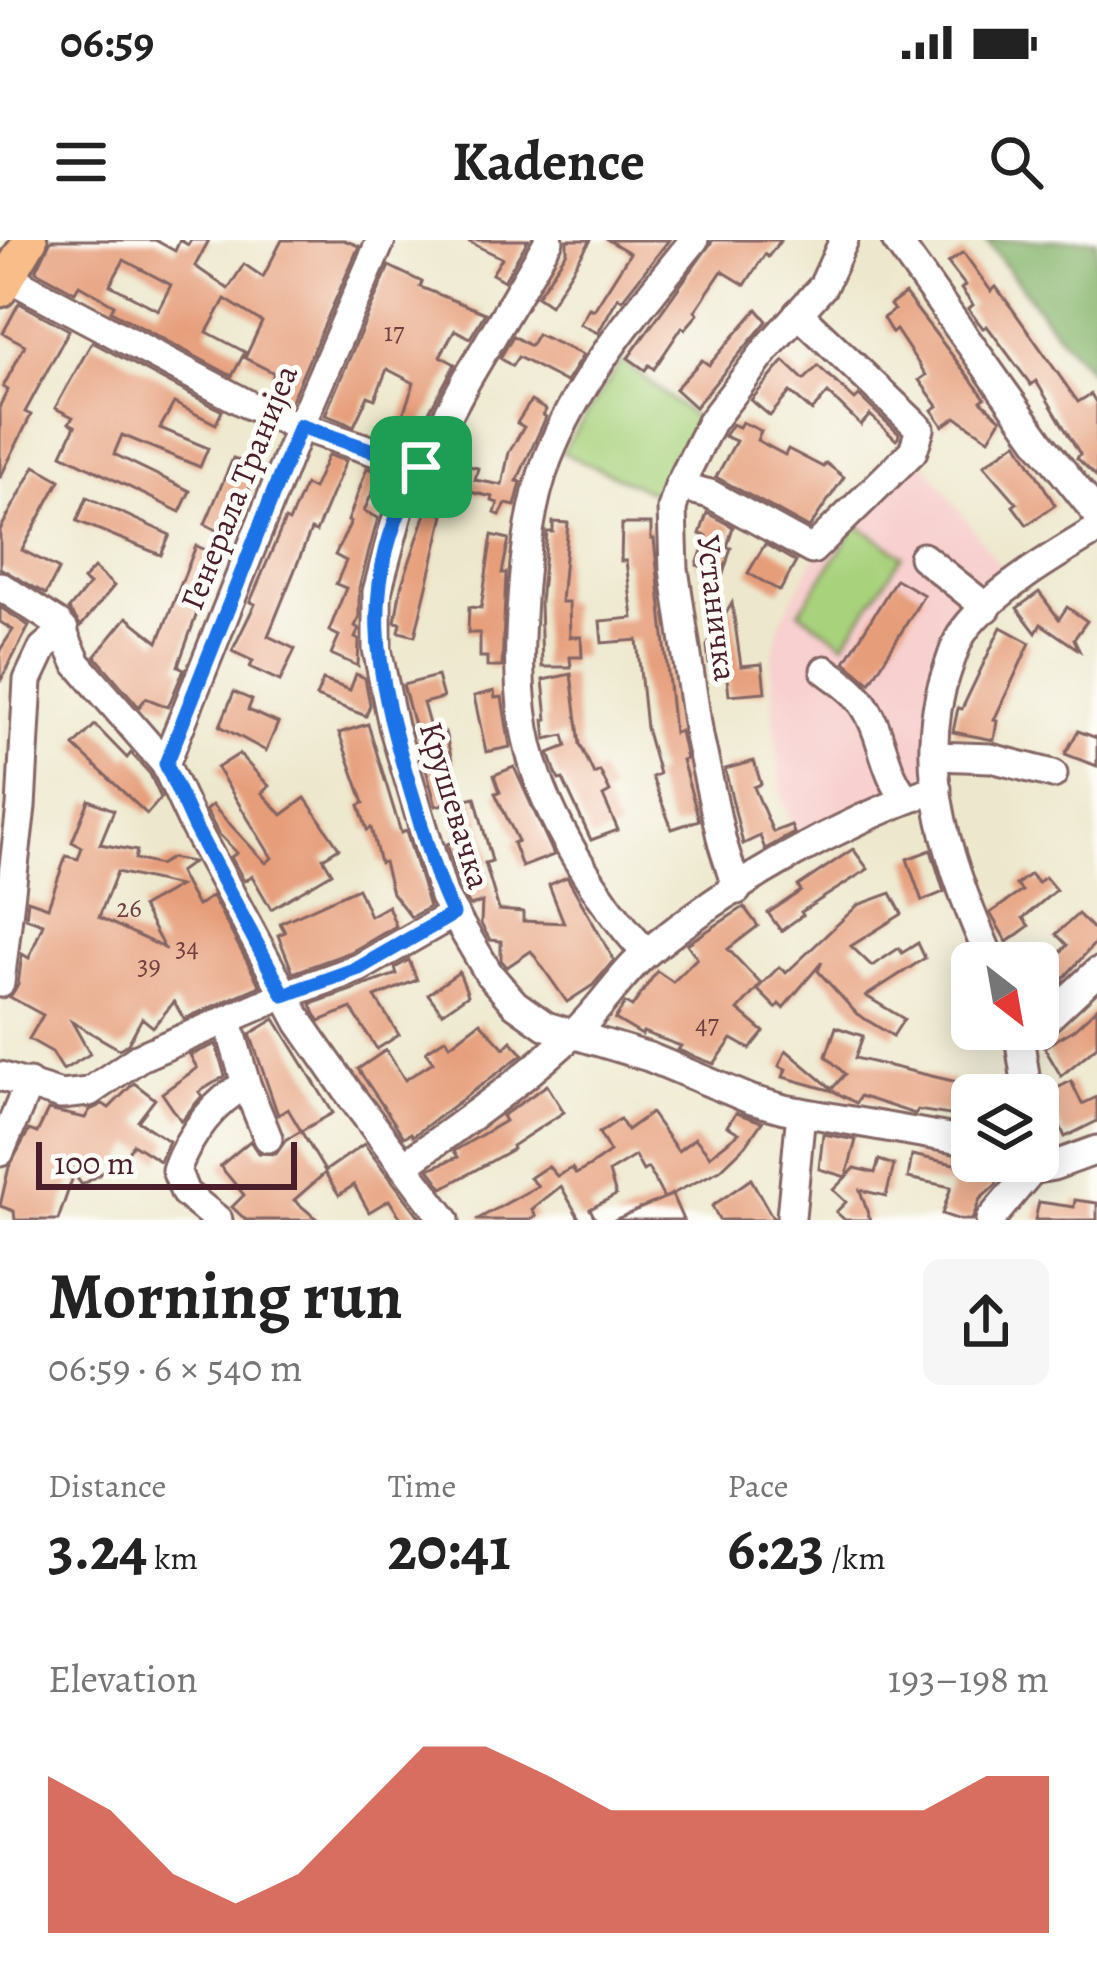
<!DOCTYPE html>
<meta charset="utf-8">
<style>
body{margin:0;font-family:Alegreya,serif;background:#f6f6f6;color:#222;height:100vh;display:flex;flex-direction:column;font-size:45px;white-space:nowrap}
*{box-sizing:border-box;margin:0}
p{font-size:39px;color:#767676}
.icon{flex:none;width:66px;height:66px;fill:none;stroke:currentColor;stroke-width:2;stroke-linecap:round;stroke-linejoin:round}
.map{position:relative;height:980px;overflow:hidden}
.side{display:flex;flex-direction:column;background:#fff;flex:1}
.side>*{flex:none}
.needle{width:78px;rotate:149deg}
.buttons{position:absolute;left:951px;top:702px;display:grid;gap:24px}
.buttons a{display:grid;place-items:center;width:108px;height:108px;border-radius:18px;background:#fff;box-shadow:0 6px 30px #0003;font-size:60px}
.scale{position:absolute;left:36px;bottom:30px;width:261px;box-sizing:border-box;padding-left:12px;border:6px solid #4a1f2b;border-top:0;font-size:33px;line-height:42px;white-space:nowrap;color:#4a1f2b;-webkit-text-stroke:9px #fdfcf7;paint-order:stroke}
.pin{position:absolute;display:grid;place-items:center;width:102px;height:102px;color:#fff;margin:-51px;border-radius:24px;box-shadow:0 6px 18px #0006}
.round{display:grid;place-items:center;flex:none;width:126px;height:126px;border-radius:18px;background:#f6f6f6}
.headline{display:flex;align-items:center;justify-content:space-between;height:204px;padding:0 48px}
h1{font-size:66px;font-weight:700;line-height:90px}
.metrics{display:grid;grid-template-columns:repeat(3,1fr);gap:18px;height:204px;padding:12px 48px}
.metrics div{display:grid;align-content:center}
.metrics b{font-size:60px;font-weight:700}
.metrics small{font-size:33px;font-weight:400}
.metrics p{font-size:33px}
.chart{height:336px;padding:24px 48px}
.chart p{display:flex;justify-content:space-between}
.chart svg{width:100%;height:216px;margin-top:12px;fill:#c8321e;opacity:.7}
.status{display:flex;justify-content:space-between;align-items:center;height:84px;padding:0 60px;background:#fff;direction:ltr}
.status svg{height:33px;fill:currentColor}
header{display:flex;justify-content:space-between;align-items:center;height:156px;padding:0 48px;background:#fff;font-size:54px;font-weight:700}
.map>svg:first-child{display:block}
.built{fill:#f7d0cf}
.green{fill:#a9d27d;stroke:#7a7854;stroke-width:3}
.forest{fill:#86b46c;stroke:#686a4c;stroke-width:3}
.building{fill:#e69e7a;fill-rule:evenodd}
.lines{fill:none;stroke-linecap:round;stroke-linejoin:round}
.minor-casing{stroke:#836564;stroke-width:33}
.major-casing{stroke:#836564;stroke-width:39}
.minor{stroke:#fff;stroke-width:27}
.major{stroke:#f8bd89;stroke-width:33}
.route-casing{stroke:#fff;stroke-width:24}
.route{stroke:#1a73e8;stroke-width:15}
.labels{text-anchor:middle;stroke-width:10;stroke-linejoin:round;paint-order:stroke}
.number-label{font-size:27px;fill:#713f3f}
.street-label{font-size:33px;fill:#4a1f2b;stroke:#fdfcf7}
</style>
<div class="status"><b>06:59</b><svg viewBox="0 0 49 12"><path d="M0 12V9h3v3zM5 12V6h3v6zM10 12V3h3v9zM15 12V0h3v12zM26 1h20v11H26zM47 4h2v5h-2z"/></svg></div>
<header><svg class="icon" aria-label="menu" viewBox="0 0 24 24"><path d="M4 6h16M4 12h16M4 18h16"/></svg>Kadence<svg class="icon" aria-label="search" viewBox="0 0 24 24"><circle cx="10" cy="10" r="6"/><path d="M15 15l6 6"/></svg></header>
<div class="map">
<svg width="1097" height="980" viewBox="0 0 1097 980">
<rect width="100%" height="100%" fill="#fdfcf7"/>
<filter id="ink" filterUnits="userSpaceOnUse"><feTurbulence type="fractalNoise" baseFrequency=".00833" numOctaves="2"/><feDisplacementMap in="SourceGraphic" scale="24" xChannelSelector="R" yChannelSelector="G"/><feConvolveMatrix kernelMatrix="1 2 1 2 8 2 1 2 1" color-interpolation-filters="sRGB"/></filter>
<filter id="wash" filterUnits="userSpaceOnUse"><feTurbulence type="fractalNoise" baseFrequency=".004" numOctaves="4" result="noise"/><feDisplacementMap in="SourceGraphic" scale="48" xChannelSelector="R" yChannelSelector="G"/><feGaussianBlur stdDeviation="2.7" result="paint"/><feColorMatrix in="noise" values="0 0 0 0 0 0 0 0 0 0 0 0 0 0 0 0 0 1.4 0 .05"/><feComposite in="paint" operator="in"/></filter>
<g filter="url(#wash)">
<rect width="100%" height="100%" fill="#ede8cd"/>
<polygon class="built" points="918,214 1008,337 979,355 925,538 800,602 783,561 773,471 772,420 779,384 815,317"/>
<g class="green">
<polygon points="622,121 699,181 662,257 562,212"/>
<polygon points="857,285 903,315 844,403 799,372"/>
</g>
<polygon class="forest" points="986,0 1097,0 1097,138 1054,90"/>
<g id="blocks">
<g class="building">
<path d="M 51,0 L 155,0 L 175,11 L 180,0 L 188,5 L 191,0 L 209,0 L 195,26 L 228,49 L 244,24 L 263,37 L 282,0 L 344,0 L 359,6 L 290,163 L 267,153 L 274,133 L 245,118 L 262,82 L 225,59 L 207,92 L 245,112 L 232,136 L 111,71 L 114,65 L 79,45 L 75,52 L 36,31 ZM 124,20 L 171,45 L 158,70 L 110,45 Z"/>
<polygon points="465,0 528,0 504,41 492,34 502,18"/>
<polygon points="567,0 591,0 550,65 537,56 567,12"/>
<polygon points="608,0 669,0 622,60 618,57 598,93 580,84 589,68 594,70 630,13"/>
<polygon points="713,0 781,0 768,17 765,14 745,45 722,31 695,71 698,74 685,89 682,87 654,129 649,125 645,130 628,118"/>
<polygon points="963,12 991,51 996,47 1011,67 1078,162 1091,154 1097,164 1097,237 1077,218 1080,214 1036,141 1031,145 987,86 983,88 968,69 973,65 961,49 965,45 948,23"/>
<polygon points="389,26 422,42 420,47 485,73 470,98 455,90 440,116 455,124 412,203 395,197 414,143 387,129 375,159 368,156 354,186 325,175"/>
<polygon points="905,54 985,158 981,161 1001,179 989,199 956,177 943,186 932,170 938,166 919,140 926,135 896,90 892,93 883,78 894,70 890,65"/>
<polygon points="19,63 69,90 25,172 31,175 0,238 0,165 8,150 3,147 25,105 3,93"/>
<polygon points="757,69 767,81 695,167 675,149 702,120 709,125"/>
<polygon points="537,94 583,115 566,142 518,117 512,126 500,118 513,96 530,106"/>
<polygon points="92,102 222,171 216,184 174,163 160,188 208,208 200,227 122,195 114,214 190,251 180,272 62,214 75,186 69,183 73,177 55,168"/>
<polygon points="784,121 804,140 818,126 855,160 859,156 899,194 898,198 896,200 870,175 861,185 828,153 812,171 790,152 770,176 751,160"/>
<polygon points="531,161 546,170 543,175 546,177 517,241 521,242 515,266 506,264 500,275 495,273 498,263 492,261 493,257 442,246 445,234 459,232 461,224 478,228 475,240 502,245 509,212 524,187 517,183"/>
<polygon points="742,182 761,191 757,200 785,215 788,209 823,227 826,223 844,237 809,288 716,237 736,201 724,196 732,184 739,187"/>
<polygon points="1017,202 1055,265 1027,285 1013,266 1017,263 984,225"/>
<polygon points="328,215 346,221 316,292 311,290 268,396 295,409 280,441 250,427 253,421 232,411 255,364 250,362 285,280 289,282 305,245 313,249"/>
<polygon points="233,218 259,229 226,295 205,284"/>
<polygon points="35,226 60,240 22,310 59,329 46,354 0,328 0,290"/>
<polygon points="367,228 381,233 364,271 378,278 359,348 359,378 355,386 359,389 355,398 359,400 358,426 331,414 339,396 329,391 346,348 336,344 346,321 335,315 351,282 348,281"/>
<polygon points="87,257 170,295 161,315 77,281"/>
<polygon points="427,270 444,275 415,396 399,392 401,383 395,382 401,347"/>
<polygon points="707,273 733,287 727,307 731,308 723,334 697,325 707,296 700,294"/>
<polygon points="553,282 568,283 561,362 569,362 570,397 581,397 582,417 570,417 571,427 542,427 540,363 547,292 553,292"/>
<polygon points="622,284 651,284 651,299 654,299 674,493 680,491 686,519 682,520 699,580 672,589 652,537 659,534 646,488 637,400 602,403 600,381 633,378 626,321 621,321"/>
<polygon points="492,295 509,299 502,333 506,333 502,427 487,427 487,417 480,417 480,393 468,393 469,367 481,368"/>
<polygon points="765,304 796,322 780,351 748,333"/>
<polygon points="196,306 218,315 178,426 184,429 168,467 146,458 139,467 95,416 127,377 158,402"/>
<polygon points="94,328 114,346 81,386 69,369 89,345 83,340"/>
<polygon points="896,339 924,355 870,443 845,422"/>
<polygon points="1039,352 1059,379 1067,367 1087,381 1074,399 1079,410 1041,384 1036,393 1017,368"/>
<polygon points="732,363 741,426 762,424 765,452 729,455 725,421 709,423 707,406"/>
<polygon points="0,367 29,386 0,442 0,410 13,390 0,382"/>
<polygon points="1001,387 1030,403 994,480 997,481 994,500 953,492 958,468 962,469"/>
<polygon points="356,434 365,438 370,465 366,476 316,457 323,440 350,450"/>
<polygon points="571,434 580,504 594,534 600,531 610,552 603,556 618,590 591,600 563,539 559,540 557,536 549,513 567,506 564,495 546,499 544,480 547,479 543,440"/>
<polygon points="437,436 443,458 423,463 432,495 445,492 462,560 475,557 492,621 485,623 499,670 523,672 523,681 564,683 549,645 567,637 614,720 593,745 567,762 531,711 507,727 501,720 501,701 490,700 481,684 482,662 470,666 461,650 447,604 459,600 451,562 436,566 403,445"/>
<polygon points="494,451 495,458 502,457 510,507 486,512 474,456"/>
<polygon points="234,452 252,460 248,470 278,483 266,511 220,486"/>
<polygon points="368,484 401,593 406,591 429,667 411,677 392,653 384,622 380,623 371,588 367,590 359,565 364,563 339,493"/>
<polygon points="95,485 127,518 131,513 150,534 161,558 147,574 74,506"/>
<polygon points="1078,491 1097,498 1097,526 1065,514"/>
<polygon points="239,514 269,546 262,553 282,575 305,558 339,608 323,618 332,633 271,669 252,636 244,641 231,617 237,613 218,593 206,570 212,565 266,623 272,618 217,528"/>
<polygon points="754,521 761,544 754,547 773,592 791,585 794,593 765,609 760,596 743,604 725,529"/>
<polygon points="514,527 554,615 522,627 513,603 518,601 495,553 500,552 494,535"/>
<path d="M 89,560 L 114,570 L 100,604 L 137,611 L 135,619 L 159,625 L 171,618 L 193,622 L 179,632 L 185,644 L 197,666 L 212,656 L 260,746 L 184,779 L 174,762 L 153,787 L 142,778 L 128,804 L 119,809 L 72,782 L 90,814 L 63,830 L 52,812 L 29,799 L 43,775 L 10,757 L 18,745 L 22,714 L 29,718 L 43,684 L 26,678 L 28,660 L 48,667 L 66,616 L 78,619 L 82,607 L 72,602 ZM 117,632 L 179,646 L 142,667 L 164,708 L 99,677 Z"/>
<polygon points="853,609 868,629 801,672 803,675 781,691 768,673 801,651 798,646"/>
<polygon points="931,610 944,652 922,661 907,619"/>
<polygon points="1030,634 1038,643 1045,637 1056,650 1023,678 1029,686 1007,702 990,673 1022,651 1016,645"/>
<polygon points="358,648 370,676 388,666 396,686 351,712 293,733 278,695 285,692 280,683"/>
<polygon points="891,653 902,674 851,706 872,726 899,708 902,713 918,703 925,718 866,756 904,779 893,796 857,774 818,731 822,722 783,768 779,764 776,768 757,749 779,727 786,733 858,665"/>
<polygon points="744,667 758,686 728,709 761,744 738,770 764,792 750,809 732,799 714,824 678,810 681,806 643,792 642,795 615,779 625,763 632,767 657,731 673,742 697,718 687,704"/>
<polygon points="1078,674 1097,693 1097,701 1061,741 1047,728 1067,705 1056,694"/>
<polygon points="409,720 417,740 375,757 399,795 377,809 351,768 320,781 315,774 311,764 397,734 395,728"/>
<polygon points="459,732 468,755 442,773 428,754"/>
<polygon points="1097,768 1097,806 1061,836 1044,807 1073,790"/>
<polygon points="275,779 333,873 301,891 288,869 278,875 250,794"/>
<polygon points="480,782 504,808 511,801 523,814 413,896 411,893 404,897 358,829 386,810 405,840 433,822 426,811 446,798 450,805"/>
<polygon points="836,787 863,796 855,818 974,846 969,878 918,870 915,874 860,856 856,863 833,851 783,837 786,829 779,826 786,810 832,849 845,834 826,816"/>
<polygon points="216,804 225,836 199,852 202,856 181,881 162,853 197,828 190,815"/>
<polygon points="1071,841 1082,864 1097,857 1097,881 1065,897 1046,854"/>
<polygon points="134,843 155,859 138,881 169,901 160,921 133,904 123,920 82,945 74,934 58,980 15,980 14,971 0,966 9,927 29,890 37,893 48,870 85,878 90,870 103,864 109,868"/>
<polygon points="547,845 564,872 512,906 513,909 443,948 429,929 458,917 454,911 505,881 502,876"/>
<polygon points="651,873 678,911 695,898 710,916 739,893 727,886 736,873 762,882 746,905 720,930 664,958 672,955 683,980 614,980 664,958 648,928 643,931 635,916 609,932 616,955 590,969 596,980 580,980 561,946 532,969 536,976 528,980 476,980 538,946 530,938 548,926 557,936 572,928 576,934 590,926 610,912 599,893 620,879 627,890"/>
<polygon points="301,891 325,931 364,904 422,980 402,980 389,960 369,972 354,945 339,955 325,933 294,960 318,980 246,980 232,967 244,955 220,926 250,901 258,913 276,914 286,900"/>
<polygon points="823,894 856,900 846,937 855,928 875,933 879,920 894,925 886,956 860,950 870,980 845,980 836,972 846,962 833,950 846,937 819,929"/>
<polygon points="912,915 959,925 961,922 999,936 996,945 980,959 972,980 960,980 942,974 951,947 908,938"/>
<polygon points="751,939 774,980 719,980 712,966"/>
<polygon points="1075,960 1097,963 1097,980 1035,980 1039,962 1074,967"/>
</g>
</g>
</g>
<g filter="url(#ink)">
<use href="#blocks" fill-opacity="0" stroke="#836564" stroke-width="3"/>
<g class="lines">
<defs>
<g id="minor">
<polyline points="549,0 467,139 401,263 377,352 377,409 393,486 444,657 489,734 515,764 546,786 649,817 752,860 784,869 972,902"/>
<polyline points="896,0 1041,204 1097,274"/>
<polyline points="8,37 247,164 290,183 421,227"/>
<polyline points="679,246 710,254 812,310 913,211 920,189 798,73"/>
<polyline points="923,317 987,368"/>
<polyline points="0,346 59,384 77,423 165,524 194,586 300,783 353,859 445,980"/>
<path d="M 825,430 C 841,442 857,452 867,470 C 884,498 884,535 907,559"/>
<polyline points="935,516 991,518 1053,534"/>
<polyline points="165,524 300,186 381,0"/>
<polyline points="737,650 722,602 699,496 674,329 672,269 679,246 711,182 769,106 823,46 844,0"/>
<path d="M 646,713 C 598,661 546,578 529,508 C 516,455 519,399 523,345 C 527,296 534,247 554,203 C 586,129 644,62 694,0"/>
<path d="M 992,723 C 953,634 912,528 947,431 C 952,417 956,401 965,389 C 993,351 1057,314 1097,290"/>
<polyline points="0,743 21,567 28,440 43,408 64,390"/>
<polyline points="1038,787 1097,732"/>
<polyline points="1018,789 1028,855"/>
<polyline points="0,836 61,855 89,852 140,817 284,755 359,728 453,674"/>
<polyline points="246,844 268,898"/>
<polyline points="0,912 29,843"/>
<path d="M 403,926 C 462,883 524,841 576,791 C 603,766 622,732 650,710 C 735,641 835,585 937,548"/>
<polyline points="1032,930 1053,926 1097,910"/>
<polyline points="791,977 801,872"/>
<path d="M 218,980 L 185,953 L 176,930 C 190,894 213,863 246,844 L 228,781"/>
<polyline points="990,980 1032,930"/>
</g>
<polyline id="major" points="0,50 30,0"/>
</defs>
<use href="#minor" class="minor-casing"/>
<use href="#major" class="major-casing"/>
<use href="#minor" class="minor"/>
<use href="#major" class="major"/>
</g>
</g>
<g class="lines" filter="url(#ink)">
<defs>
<path id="route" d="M 300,186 L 421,227 C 355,342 375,431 411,551 C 424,593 433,635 453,674 L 359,728 L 284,755 L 194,586 L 166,524 Z"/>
</defs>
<use href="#route" class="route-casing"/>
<use href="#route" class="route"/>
</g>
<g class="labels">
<g class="number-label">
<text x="394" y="101">17</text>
<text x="129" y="677">26</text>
<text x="187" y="716">34</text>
<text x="149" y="734">39</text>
<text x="707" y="793">47</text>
</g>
<g class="street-label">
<text transform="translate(238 247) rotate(-68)" y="12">Генерала Транијеа</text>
<text transform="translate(718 368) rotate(83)" y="12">Устаничка</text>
<text transform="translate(456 565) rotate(73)" y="12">Крушевачка</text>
</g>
</g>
</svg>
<div class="buttons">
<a><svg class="needle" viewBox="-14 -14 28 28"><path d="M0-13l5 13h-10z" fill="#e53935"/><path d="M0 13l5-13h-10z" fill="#767676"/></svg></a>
<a><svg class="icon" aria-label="layers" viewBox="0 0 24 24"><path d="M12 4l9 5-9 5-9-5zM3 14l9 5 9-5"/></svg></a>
</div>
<div class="scale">100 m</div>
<div class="pin" style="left:421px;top:227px;background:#1e9e55"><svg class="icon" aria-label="arrive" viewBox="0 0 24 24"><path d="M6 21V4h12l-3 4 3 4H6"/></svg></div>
</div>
<section class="side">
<div class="headline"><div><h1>Morning run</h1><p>06:59 · 6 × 540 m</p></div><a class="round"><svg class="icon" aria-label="share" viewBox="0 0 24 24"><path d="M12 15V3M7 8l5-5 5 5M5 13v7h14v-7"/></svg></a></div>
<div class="metrics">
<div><p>Distance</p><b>3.24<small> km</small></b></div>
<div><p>Time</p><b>20:41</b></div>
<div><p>Pace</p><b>6:23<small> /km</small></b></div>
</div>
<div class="chart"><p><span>Elevation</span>193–198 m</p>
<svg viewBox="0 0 160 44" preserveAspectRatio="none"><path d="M0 44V12L10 19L20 32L30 38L40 32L50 19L60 6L70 6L80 12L90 19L100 19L110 19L120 19L130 19L140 19L150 12L160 12V44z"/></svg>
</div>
</section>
